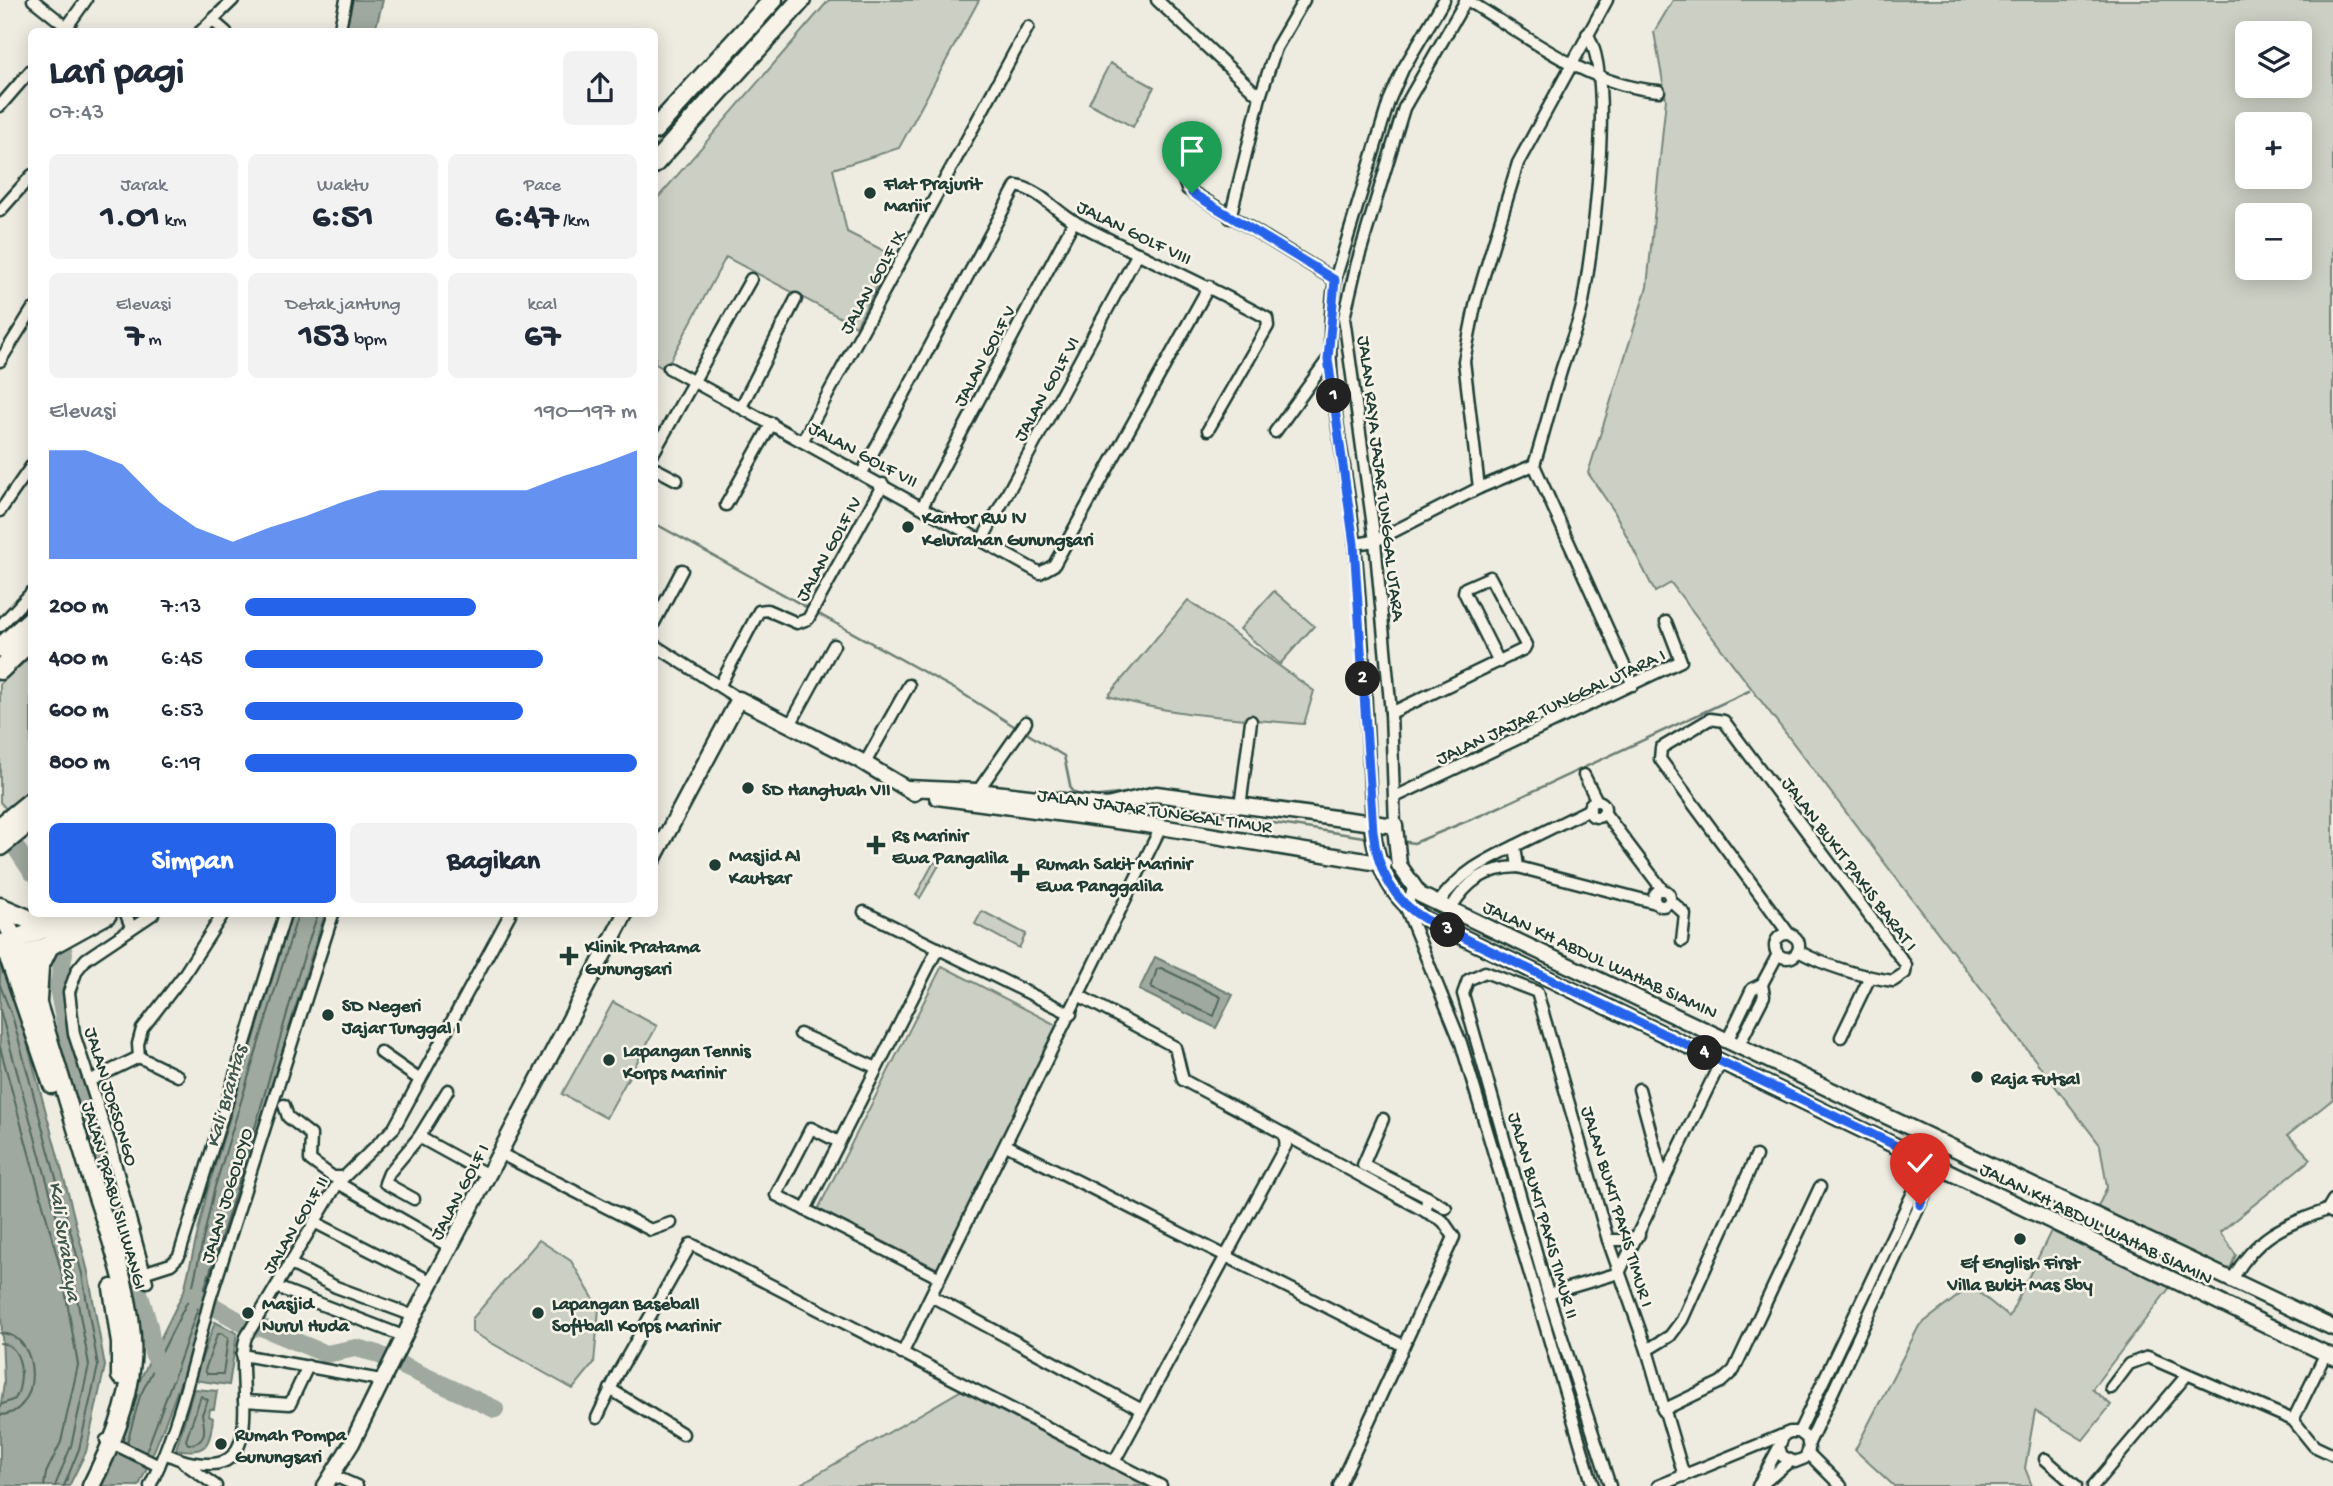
<!DOCTYPE html>
<html lang="id">
<meta charset="utf-8">
<style>
body{margin:0;font-family:"Gochi Hand",sans-serif;background:#f2f2f3;color:#1f2937;height:100vh;display:flex;flex-direction:column;font-size:26px;white-space:nowrap}
*{box-sizing:border-box;margin:0}
p{font-size:23px;color:#747a83}
.icon{flex:none;width:38px;height:38px;fill:none;stroke:currentColor;stroke-width:2;stroke-linecap:round;stroke-linejoin:round}
.map{position:relative;flex:1;overflow:hidden}
.panel{position:absolute;left:28px;top:28px;width:630px;height:889px;display:flex;flex-direction:column;background:#fff;border-radius:10px;box-shadow:0 4px 18px #0003}
.panel>*{flex:none}
.fabs{position:absolute;left:2235px;top:21px;display:grid;gap:14px}
.fabs a{display:grid;place-items:center;width:77px;height:77px;border-radius:10px;background:#fff;box-shadow:0 4px 18px #0003;font-size:35px}
.pin{position:absolute;display:grid;place-items:center;width:60px;height:60px;color:#fff;margin:-72px -30px;border-radius:50% 50% 50% 0;rotate:-45deg;box-shadow:0 0 7px #0007}
.pin .icon{rotate:45deg}
.km{position:absolute;width:35px;height:35px;margin:-18px;border-radius:50%;background:#222;color:#fff;font-size:19px;line-height:35px;text-align:center}
.round{display:grid;place-items:center;flex:none;width:74px;height:74px;border-radius:10px;background:#f2f2f3}
.headline{display:flex;align-items:center;justify-content:space-between;height:119px;padding:0 21px}
h1{font-size:38px;font-weight:700;line-height:52px}
.metrics{display:grid;grid-template-columns:repeat(3,1fr);gap:10px;height:119px;padding:7px 21px}
.metrics div{display:grid;align-content:center;border-radius:10px;background:#f2f2f3;text-align:center}
.metrics b{font-size:35px;font-weight:700}
.metrics small{font-size:19px;font-weight:400}
.metrics p{font-size:19px}
.chart{height:196px;padding:14px 21px}
.chart p{display:flex;justify-content:space-between}
.chart svg{width:100%;height:126px;margin-top:7px;fill:#2563eb;opacity:.7}
.primary-button{display:flex;gap:14px;margin-top:auto;padding:14px 21px}
.primary-button a{flex:1;height:80px;border-radius:10px;background:#2563eb;color:#fff;font-size:28px;font-weight:700;line-height:80px;text-align:center}
.primary-button a+a{background:#f2f2f3;color:#1f2937}
ul{padding:0 21px;list-style:none;font-size:23px}
li{display:grid;grid-template-columns:112px 84px 1fr;align-items:center;height:52px}
li i{height:18px;border-radius:9px;background:#2563eb}
.map>svg:first-child{display:block}
.green{fill:#cccfc4;stroke:#76867c;stroke-width:2;fill-rule:evenodd}
.water{fill:#9fa99f;stroke:#6c7e74;stroke-width:2}
.lines{fill:none;stroke-linecap:round;stroke-linejoin:round}
.shore{stroke:#52685f;stroke-width:2}
.stream{stroke:#6c7e74;stroke-width:2.5}
.river{stroke:#9fa99f;stroke-width:18}
.minor-casing{stroke:#1f3d34;stroke-width:15}
.secondary-casing{stroke:#1f3d34;stroke-width:19}
.primary-casing{stroke:#1f3d34;stroke-width:21}
.motorway-casing{stroke:#1f3d34;stroke-width:23}
.minor{stroke:#f7f3e8;stroke-width:10}
.secondary{stroke:#f7f3e8;stroke-width:14}
.primary{stroke:#f7f3e8;stroke-width:16}
.motorway{stroke:#f7f3e8;stroke-width:18}
.route-casing{stroke:#fff;stroke-width:14}
.route{stroke:#2563eb;stroke-width:9}
.poi-dot{fill:#1f3d34;stroke:#f7f3e8;stroke-width:2.5}
.labels{text-anchor:middle;stroke-width:5;stroke-linejoin:round;paint-order:stroke}
.poi-label{font-size:19px;font-weight:bold;fill:#1f3d34;stroke:#f7f3e8;text-anchor:start}
.street-label{font-size:19px;fill:#1f3d34;stroke:#f7f3e8}
.water-label{font-size:21px;font-style:italic;fill:#3f584f;stroke:#f7f3e8}
</style>
<div class="map">
<svg width="2333" height="1486" viewBox="0 0 2333 1486">
<rect width="100%" height="100%" fill="#eeece1"/>
<filter id="ink" filterUnits="userSpaceOnUse"><feTurbulence type="fractalNoise" baseFrequency=".0143" numOctaves="2"/><feDisplacementMap in="SourceGraphic" scale="14" xChannelSelector="R" yChannelSelector="G"/><feConvolveMatrix kernelMatrix="1 2 1 2 8 2 1 2 1" color-interpolation-filters="sRGB"/></filter>
<g filter="url(#ink)">
<g class="green">
<polygon points="829,0 979,0 899,148 833,169 847,232 894,256 856,326 726,257 671,359 663,368 655,364 655,201"/>
<path d="M 1673,0 L 2333,0 L 2333,1099 L 2288,1135 L 2311,1159 L 2220,1232 L 2236,1255 L 2228,1273 L 2097,1209 L 2107,1187 L 2100,1145 L 1671,583 L 1655,592 L 1614,511 L 1588,473 L 1647,287 L 1666,99 L 1654,32 ZM 2247,33 L 2300,33 L 2300,86 L 2247,86 ZM 2247,124 L 2300,124 L 2300,177 L 2247,177 ZM 2247,215 L 2300,215 L 2300,268 L 2247,268 Z"/>
<polygon points="1110,63 1154,87 1133,127 1089,103"/>
<polygon points="1274,591 1314,626 1280,664 1240,629"/>
<path d="M 1188,600 L 1314,691 L 1304,724 C 1238,718 1171,716 1108,696 Z"/>
<polygon points="31,656 31,789 7,810 0,802 0,684"/>
<polygon points="934,862 939,865 920,898 916,895"/>
<polygon points="982,911 1026,934 1019,948 975,924"/>
<polygon points="942,966 1058,1026 940,1270 818,1209"/>
<polygon points="613,1002 657,1026 606,1118 562,1094"/>
<polygon points="2051,1231 2171,1286 2092,1389 2111,1405 2083,1440 2035,1411 2025,1468 2032,1486 1894,1486 1855,1450 1919,1326 1971,1286 2009,1317"/>
<polygon points="539,1240 571,1261 599,1308 594,1363 573,1389 472,1332 472,1319"/>
<polygon points="967,1387 1161,1486 797,1486"/>
</g>
<g class="water">
<polygon points="350,0 383,0 375,31 343,32"/>
<path d="M 292,914 L 325,914 C 261,1103 220,1303 139,1486 L 99,1486 L 123,1435 L 133,1394 L 184,1291 L 208,1189 Z"/>
<polygon points="1155,957 1233,995 1216,1028 1139,990"/>
<polygon points="0,965 20,1017 69,1197 88,1272 105,1366 86,1452 69,1486 0,1486 0,1409 4,1383 0,1288"/>
<polygon points="215,1322 237,1333 229,1385 194,1380"/>
<path d="M 194,1389 L 217,1391 L 214,1409 L 210,1409 L 209,1416 L 213,1418 C 210,1446 206,1455 176,1449 Z"/>
</g>
<g class="lines">
<g class="shore">
<polygon points="1161,968 1221,997 1214,1016 1151,988 1157,969"/>
<polyline points="0,985 13,1019 82,1274 98,1366 79,1449 64,1486"/>
<polyline points="0,1010 73,1276 89,1365 71,1446 55,1486"/>
<polyline points="0,1047 63,1278 78,1365 61,1442 46,1473 44,1486"/>
<path d="M 0,1333 C 42,1334 43,1414 0,1415"/>
<polygon points="221,1333 228,1338 223,1374 207,1374 205,1370 217,1335"/>
<path d="M 0,1343 C 24,1345 25,1382 15,1399 L 0,1405"/>
<path d="M 201,1396 L 208,1400 L 202,1414 C 205,1428 208,1445 188,1444 L 186,1440 Z"/>
<polyline points="127,1443 140,1396 191,1294 214,1190 298,914"/>
<path d="M 146,1452 C 192,1331 233,1207 268,1082 C 284,1025 298,969 318,914"/>
</g>
<g class="stream">
<polyline points="654,523 960,692 1017,728"/>
<polyline points="1023,731 1064,756 1071,790 1081,797"/>
<polyline points="1091,797 1136,792"/>
<polyline points="1145,803 1370,838"/>
<polyline points="1401,841 1414,843 1484,814 1749,691"/>
</g>
<g class="river">
<polyline points="2,827 32,872"/>
<polyline points="52,914 64,953 58,988 75,1077 149,1326 153,1353 165,1375"/>
<polyline points="194,1295 251,1328 261,1327 326,1354 356,1348 375,1353 495,1409"/>
</g>
<defs>
<g id="minor">
<polyline points="33,0 73,32"/>
<polyline points="1157,0 1260,97"/>
<path d="M 1467,0 C 1527,36 1588,86 1659,91"/>
<polyline points="212,20 226,32"/>
<polyline points="64,31 86,0"/>
<polyline points="200,32 233,0"/>
<polyline points="339,32 346,0"/>
<polyline points="0,106 32,69"/>
<polyline points="1190,149 1183,178 1187,189 1335,280"/>
<polyline points="0,211 32,175"/>
<polyline points="1230,218 1260,97 1276,48 1304,0"/>
<polyline points="0,361 32,310"/>
<polyline points="669,368 1040,573 1054,565 1209,286"/>
<polyline points="741,407 796,299"/>
<polyline points="1275,432 1328,359"/>
<polyline points="803,440 1028,27"/>
<polyline points="654,452 751,279"/>
<path d="M 1534,465 C 1544,433 1552,400 1562,368 C 1569,346 1579,324 1583,302 C 1592,250 1616,75 1587,34"/>
<polyline points="1534,465 1633,685"/>
<polyline points="654,468 677,480"/>
<path d="M 862,473 L 1016,186 C 1039,189 1056,212 1075,222 C 1139,256 1204,283 1267,318 L 1268,326 L 1208,430"/>
<polyline points="1479,488 1464,361 1476,301 1518,163 1607,0"/>
<polyline points="726,505 772,423"/>
<polyline points="923,505 1074,221"/>
<polyline points="0,511 32,465"/>
<polyline points="982,540 1138,253"/>
<polyline points="1355,544 1375,541 1479,488 1534,465"/>
<polyline points="654,623 682,570"/>
<polyline points="0,626 32,592"/>
<polyline points="654,645 739,699"/>
<polyline points="720,685 759,611 767,610 797,623 808,619 883,484"/>
<polyline points="1391,713 1524,649 1526,645 1490,577 1465,588 1464,592 1499,662"/>
<polyline points="790,725 834,645"/>
<polyline points="865,763 909,685"/>
<polyline points="1584,775 1597,801"/>
<polyline points="975,795 1026,722"/>
<polyline points="1395,797 1681,661 1666,622"/>
<circle cx="1597" cy="809" r="8"/>
<polyline points="1240,807 1251,721"/>
<polyline points="1590,809 1515,846 1518,867 1656,903"/>
<polyline points="1604,812 1662,889"/>
<path d="M 1372,825 C 1367,732 1364,637 1355,544 C 1346,454 1319,371 1335,280 L 1389,101 L 1403,69 L 1444,0"/>
<polyline points="1395,826 1391,713 1375,541 1344,318 1357,263 1404,108 1466,0"/>
<polyline points="1413,889 1406,908 1461,1043 1593,1486"/>
<circle cx="1662" cy="898" r="8"/>
<polyline points="1670,900 1685,914 1682,941"/>
<path d="M 1439,902 C 1460,873 1484,861 1515,846"/>
<path d="M 1451,908 C 1467,881 1486,868 1518,867"/>
<polyline points="864,912 1071,1014"/>
<polyline points="126,914 131,927"/>
<path d="M 1789,934 L 1660,759 L 1661,748 L 1710,719 L 1724,721 L 1906,965 L 1905,973 L 1893,981 C 1859,976 1828,967 1798,951"/>
<circle cx="1787" cy="946" r="12"/>
<polyline points="1080,996 1175,1047 1183,1080 1284,1134 1286,1145 1114,1462"/>
<polyline points="800,1034 877,1068"/>
<polyline points="1841,1037 1870,977"/>
<polyline points="1728,1039 1752,989 1762,984 1778,954"/>
<polyline points="1739,1045 1764,996 1762,984"/>
<polyline points="380,1052 420,1080"/>
<polyline points="139,1057 138,1044 142,1029 183,976 223,914"/>
<polyline points="91,1080 139,1057 178,1076"/>
<polyline points="1639,1089 1664,1181"/>
<polyline points="448,1090 419,1137 488,1175"/>
<polyline points="284,1105 288,1117 311,1135 310,1160 333,1177 343,1177"/>
<polyline points="1383,1119 1363,1165 1427,1197 1426,1212"/>
<polyline points="1284,1134 1443,1221 1454,1237 1339,1486"/>
<polyline points="839,1142 811,1128 776,1195 940,1278"/>
<polyline points="1006,1145 1402,1345"/>
<polyline points="499,1153 651,1230 671,1223"/>
<polyline points="338,1183 450,1247"/>
<polyline points="1427,1197 1446,1208"/>
<polyline points="414,1199 385,1183 389,1173 419,1137"/>
<polyline points="805,1210 938,948"/>
<polyline points="2327,1210 2333,1200"/>
<polyline points="314,1222 432,1282"/>
<polyline points="109,1236 133,1229"/>
<polyline points="1608,1240 1627,1240 1639,1235"/>
<polyline points="289,1263 336,1287 414,1316"/>
<polyline points="146,1272 171,1264 179,1256 285,914"/>
<path d="M 2232,1280 C 2256,1236 2282,1226 2327,1210 L 2333,1213"/>
<polyline points="147,1282 110,1144 74,1034 69,992 77,970 86,959 153,914"/>
<polyline points="276,1287 403,1336"/>
<polyline points="1548,1294 1619,1273 1721,1061"/>
<polyline points="931,1296 1142,1410"/>
<polyline points="1647,1350 1670,1336 1682,1320 1756,1156"/>
<polyline points="902,1354 1161,827"/>
<polyline points="242,1355 381,1380"/>
<polyline points="2111,1388 2129,1364 2148,1357 2293,1420 2314,1446 2333,1455"/>
<polyline points="610,1389 683,1434"/>
<polyline points="244,1401 290,1404 308,1366"/>
<polyline points="1663,1410 1721,1382 1734,1370 1820,1187"/>
<polyline points="597,1418 618,1373 691,1244 1161,1486"/>
<polyline points="2293,1420 2326,1353"/>
<polyline points="1799,1432 1928,1161"/>
<polyline points="106,1440 159,1466"/>
<polyline points="1809,1443 1938,1166"/>
<path d="M 165,1453 C 181,1461 193,1464 211,1464 C 265,1463 234,1369 246,1337 L 338,1183 L 394,1128 L 510,914"/>
<polyline points="1808,1453 1841,1486"/>
<polyline points="2045,1459 2076,1486"/>
<polyline points="184,1463 216,1486"/>
<polyline points="332,1475 357,1486"/>
<path d="M 150,1486 C 179,1426 193,1363 210,1299 L 333,914"/>
<polyline points="1610,1486 1548,1294 1463,994 1468,980 1485,972 1537,992 1608,1240 1647,1350 1684,1476"/>
<polyline points="1658,1486 1790,1432 1799,1432 1807,1438 1809,1449 1805,1458 1795,1462 1782,1456 1779,1447 1783,1437"/>
<polyline points="1758,1486 1779,1447"/>
<polyline points="1760,1486 1790,1461"/>
<polyline points="2093,1486 2186,1376"/>
</g>
<g id="secondary">
<polyline points="907,788 977,791 1107,806 1156,794 1395,826 1399,865 1420,895 2333,1328"/>
<polyline points="937,797 1161,827 1384,864"/>
<path d="M 1372,825 C 1376,864 1390,899 1425,919 L 2333,1357"/>
<polyline points="654,858 739,699 859,760 914,793"/>
<polyline points="325,1486 352,1443 414,1316 625,914"/>
</g>
<g id="primary">
<path d="M 0,911 L 23,956 C 47,1032 70,1108 93,1185 C 110,1238 136,1305 132,1361 C 129,1406 111,1446 91,1486"/>
<polyline points="6,951 52,1085"/>
<polyline points="112,1288 120,1343 120,1376"/>
</g>
<g id="motorway">
<polyline points="654,130 773,0"/>
<polyline points="654,164 801,0"/>
<polyline points="0,648 32,619"/>
<polyline points="0,670 32,639"/>
<polyline points="0,827 32,801"/>
<polyline points="0,846 32,820"/>
<polyline points="0,907 49,928"/>
<polyline points="3,944 82,914"/>
<polyline points="10,960 49,946 107,914"/>
<polyline points="37,1000 39,967 49,946"/>
</g>
</defs>
<use href="#minor" class="minor-casing"/>
<use href="#secondary" class="secondary-casing"/>
<use href="#primary" class="primary-casing"/>
<use href="#motorway" class="motorway-casing"/>
<use href="#minor" class="minor"/>
<use href="#secondary" class="secondary"/>
<use href="#primary" class="primary"/>
<use href="#motorway" class="motorway"/>
</g>
</g>
<g class="lines" filter="url(#ink)">
<defs>
<path id="route" d="M 1192,193 L 1335,280 L 1328,359 L 1354,544 L 1373,831 C 1377,868 1392,900 1425,919 L 1938,1166 L 1920,1205"/>
</defs>
<use href="#route" class="route-casing"/>
<use href="#route" class="route"/>
</g>
<g class="poi-dot">
<circle cx="870" cy="193" r="7"/>
<circle cx="908" cy="527" r="7"/>
<circle cx="748" cy="788" r="7"/>
<path d="M872.5 834.5h7v7h7v7h-7v7h-7v-7h-7v-7h7z"/>
<circle cx="715" cy="865" r="7"/>
<path d="M1016.5 862.5h7v7h7v7h-7v7h-7v-7h-7v-7h7z"/>
<path d="M565.5 945.5h7v7h7v7h-7v7h-7v-7h-7v-7h7z"/>
<circle cx="328" cy="1015" r="7"/>
<circle cx="609" cy="1060" r="7"/>
<circle cx="1977" cy="1077" r="7"/>
<circle cx="2020" cy="1239" r="7"/>
<circle cx="248" cy="1313" r="7"/>
<circle cx="538" cy="1313" r="7"/>
<circle cx="221" cy="1444" r="7"/>
</g>
<g class="labels">
<g class="poi-label">
<text x="884" y="189">Flat Prajurit<tspan x="884" dy="22">Mariir</tspan></text>
<text x="922" y="523">Kantor RW IV<tspan x="922" dy="22">Kelurahan Gunungsari</tspan></text>
<text x="762" y="795">SD Hangtuah VII</text>
<text x="892" y="841">Rs Marinir<tspan x="892" dy="22">Ewa Pangalila</tspan></text>
<text x="729" y="861">Masjid Al<tspan x="729" dy="22">Kautsar</tspan></text>
<text x="1036" y="869">Rumah Sakit Marinir<tspan x="1036" dy="22">Ewa Panggalila</tspan></text>
<text x="585" y="952">Klinik Pratama<tspan x="585" dy="22">Gunungsari</tspan></text>
<text x="342" y="1011">SD Negeri<tspan x="342" dy="22">Jajar Tunggal I</tspan></text>
<text x="623" y="1056">Lapangan Tennis<tspan x="623" dy="22">Korps Marinir</tspan></text>
<text x="1991" y="1084">Raja Futsal</text>
<text x="2020" y="1268" text-anchor="middle">Ef English First<tspan x="2020" dy="22">Villa Bukit Mas Sby</tspan></text>
<text x="262" y="1309">Masjid<tspan x="262" dy="22">Nurul Huda</tspan></text>
<text x="552" y="1309">Lapangan Baseball<tspan x="552" dy="22">Softball Korps Marinir</tspan></text>
<text x="235" y="1440">Rumah Pompa<tspan x="235" dy="22">Gunungsari</tspan></text>
</g>
<g class="street-label">
<text transform="translate(1135 231) rotate(26)" y="7">JALAN GOLF VIII</text>
<text transform="translate(871 281) rotate(-61)" y="7">JALAN GOLF IX</text>
<text transform="translate(983 355) rotate(-62)" y="7">JALAN GOLF V</text>
<text transform="translate(1045 388) rotate(-61)" y="7">JALAN GOLF VI</text>
<text transform="translate(864 453) rotate(28)" y="7">JALAN GOLF VII</text>
<text transform="translate(1383 478) rotate(83)" y="7">JALAN RAYA JAJAR TUNGGAL UTARA</text>
<text transform="translate(827 548) rotate(-61)" y="7">JALAN GOLF IV</text>
<text transform="translate(1550 705) rotate(-25)" y="7">JALAN JAJAR TUNGGAL UTARA I</text>
<text transform="translate(1155 809) rotate(8)" y="7">JALAN JAJAR TUNGGAL TIMUR</text>
<text transform="translate(1851 863) rotate(53)" y="7">JALAN BUKIT PAKIS BARAT I</text>
<text transform="translate(1601 958) rotate(25)" y="7">JALAN KH ABDUL WAHAB SIAMIN</text>
<text transform="translate(113 1096) rotate(73)" y="7">JALAN JORSONGO</text>
<text transform="translate(458 1191) rotate(-62)" y="7">JALAN GOLF I</text>
<text transform="translate(116 1195) rotate(74)" y="7">JALAN PRABU SILIWANGI</text>
<text transform="translate(225 1195) rotate(-73)" y="7">JALAN JOGOLOYO</text>
<text transform="translate(1619 1206) rotate(73)" y="7">JALAN BUKIT PAKIS TIMUR I</text>
<text transform="translate(1545 1215) rotate(74)" y="7">JALAN BUKIT PAKIS TIMUR II</text>
<text transform="translate(2097 1222) rotate(26)" y="7">JALAN KH ABDUL WAHAB SIAMIN</text>
<text transform="translate(294 1224) rotate(-59)" y="7">JALAN GOLF II</text>
</g>
<g class="water-label">
<text transform="translate(225 1096) rotate(-74)" y="7">Kali Brantas</text>
<text transform="translate(66 1241) rotate(81)" y="7">Kali Surabaya</text>
</g>
</g>
</svg>
<div class="fabs">
<a><svg class="icon" aria-label="layers" viewBox="0 0 24 24"><path d="M12 4l9 5-9 5-9-5zM3 14l9 5 9-5"/></svg></a>
<a>+</a>
<a>−</a>
</div>
<div class="pin" style="left:1192px;top:193px;background:#1e9e55"><svg class="icon" aria-label="arrive" viewBox="0 0 24 24"><path d="M6 21V4h12l-3 4 3 4H6"/></svg></div>
<div class="pin" style="left:1920px;top:1205px;background:#d93025"><svg class="icon" aria-label="check" viewBox="0 0 24 24"><path d="M5 12l5 5 9-10"/></svg></div>
<b class="km" style="left:1334px;top:396px">1</b>
<b class="km" style="left:1363px;top:679px">2</b>
<b class="km" style="left:1448px;top:930px">3</b>
<b class="km" style="left:1705px;top:1053px">4</b>
<section class="panel">
<div class="headline"><div><h1>Lari pagi</h1><p>07:43</p></div><a class="round"><svg class="icon" aria-label="share" viewBox="0 0 24 24"><path d="M12 15V3M7 8l5-5 5 5M5 13v7h14v-7"/></svg></a></div>
<div class="metrics">
<div><p>Jarak</p><b>1.01<small> km</small></b></div>
<div><p>Waktu</p><b>6:51</b></div>
<div><p>Pace</p><b>6:47<small> /km</small></b></div>
</div>
<div class="metrics">
<div><p>Elevasi</p><b>7<small> m</small></b></div>
<div><p>Detak jantung</p><b>153<small> bpm</small></b></div>
<div><p>kcal</p><b>67</b></div>
</div>
<div class="chart"><p><span>Elevasi</span>190–197 m</p>
<svg viewBox="0 0 160 44" preserveAspectRatio="none"><path d="M0 44V6L10 6L20 11L30 24L40 33L50 38L60 33L70 29L80 24L90 20L100 20L110 20L120 20L130 20L140 15L150 11L160 6V44z"/></svg>
</div>
<ul>
<li><b>200 m</b>7:13<i style="width:59%"></i></li>
<li><b>400 m</b>6:45<i style="width:76%"></i></li>
<li><b>600 m</b>6:53<i style="width:71%"></i></li>
<li><b>800 m</b>6:19<i style="width:100%"></i></li>
</ul>
<div class="primary-button"><a>Simpan</a><a>Bagikan</a></div>
</section>
</div>
